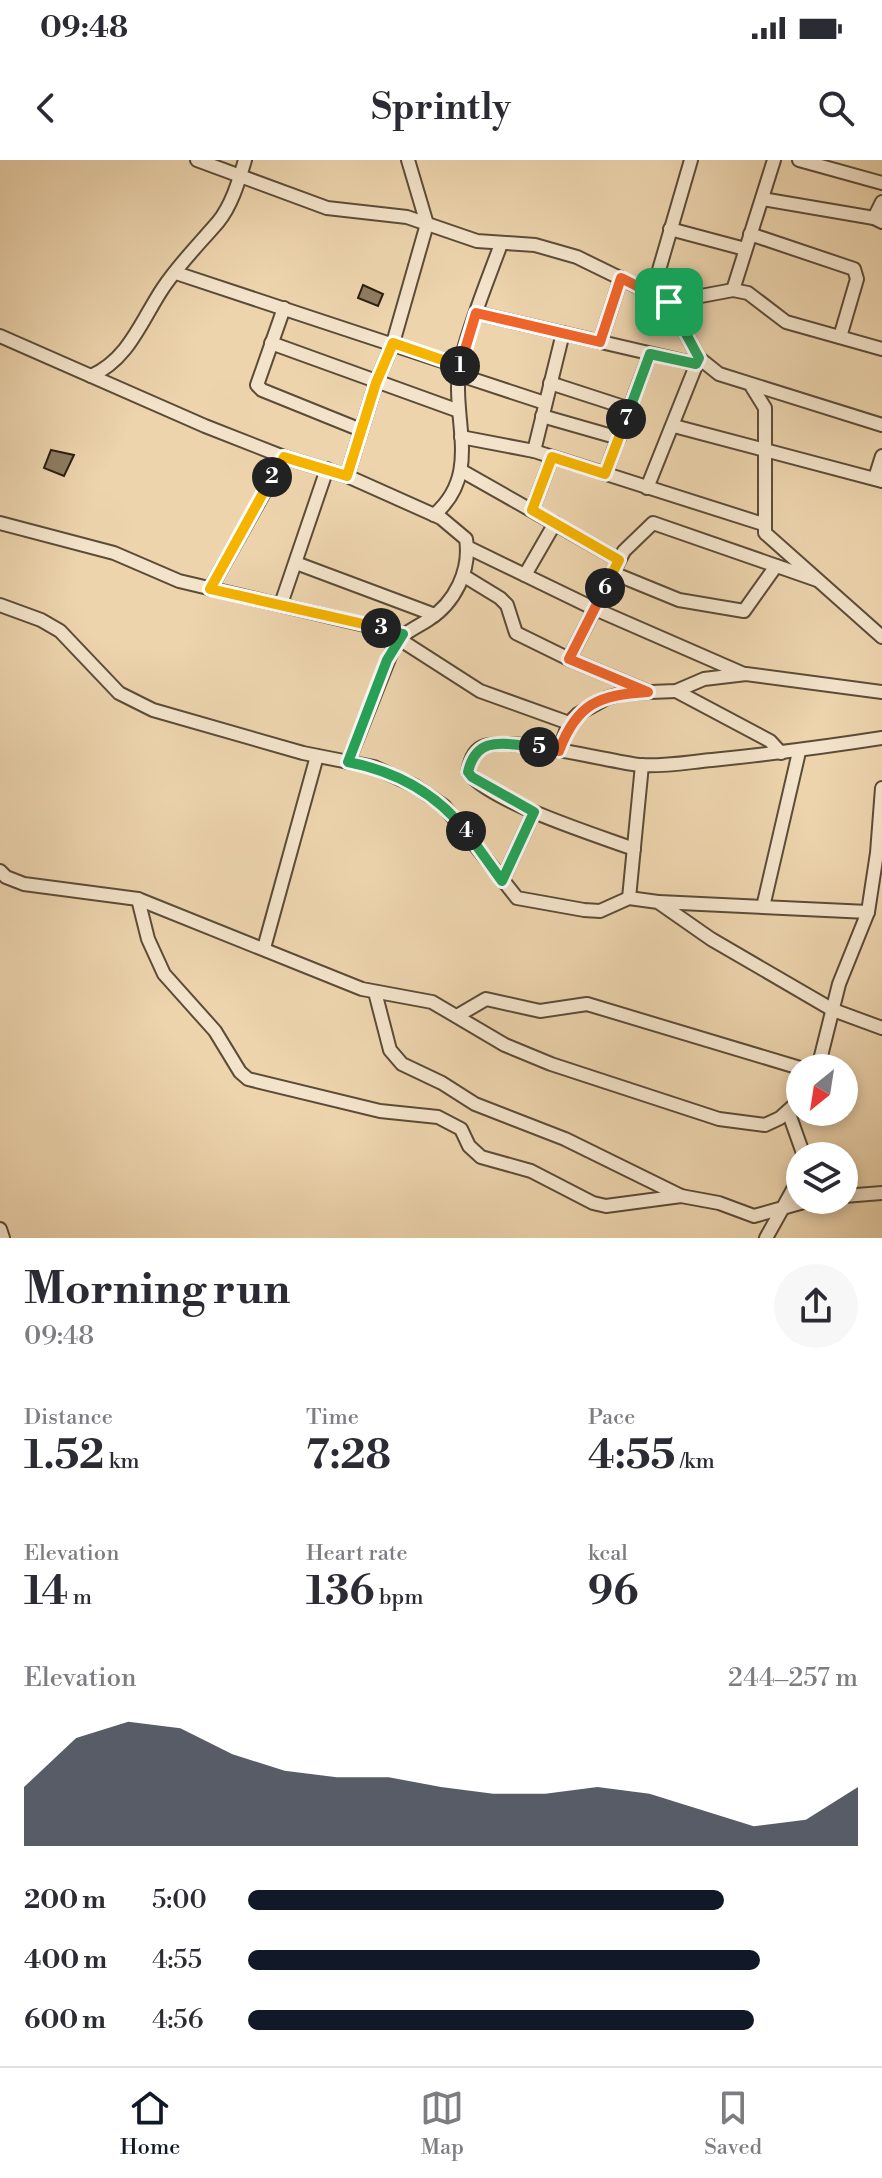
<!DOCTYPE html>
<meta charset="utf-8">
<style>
body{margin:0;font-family:"Libre Bodoni",serif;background:#f7f7f7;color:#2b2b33;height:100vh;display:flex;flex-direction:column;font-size:30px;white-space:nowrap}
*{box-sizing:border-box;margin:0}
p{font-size:26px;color:#7c7c81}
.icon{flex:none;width:44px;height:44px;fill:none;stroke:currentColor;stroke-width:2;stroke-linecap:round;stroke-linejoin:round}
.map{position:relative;height:1078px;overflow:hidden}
.sheet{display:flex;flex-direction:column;background:#fff;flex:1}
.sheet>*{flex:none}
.needle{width:52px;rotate:210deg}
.tools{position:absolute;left:786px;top:894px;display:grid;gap:16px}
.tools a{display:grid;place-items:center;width:72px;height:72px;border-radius:50%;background:#fff;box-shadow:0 4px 12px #0003;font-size:40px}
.pin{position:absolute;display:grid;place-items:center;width:68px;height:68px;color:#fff;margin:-34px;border-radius:16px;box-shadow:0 4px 12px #0006}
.km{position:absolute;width:40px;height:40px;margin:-20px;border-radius:50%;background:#222;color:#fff;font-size:22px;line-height:40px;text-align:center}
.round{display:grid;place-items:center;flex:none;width:84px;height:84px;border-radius:42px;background:#f7f7f7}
.overview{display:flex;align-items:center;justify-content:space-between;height:136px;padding:0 24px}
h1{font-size:44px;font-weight:700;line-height:60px}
.metrics{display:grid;grid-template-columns:repeat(3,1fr);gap:12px;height:136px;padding:8px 24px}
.metrics div{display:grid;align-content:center}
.metrics b{font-size:40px;font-weight:700}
.metrics small{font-size:22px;font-weight:400}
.metrics p{font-size:22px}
.chart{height:224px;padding:16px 24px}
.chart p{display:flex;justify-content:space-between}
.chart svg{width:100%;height:144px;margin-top:8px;fill:#111827;opacity:.7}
ul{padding:0 24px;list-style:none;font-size:26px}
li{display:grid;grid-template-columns:128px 96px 1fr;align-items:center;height:60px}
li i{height:20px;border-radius:10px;background:#111827}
.status{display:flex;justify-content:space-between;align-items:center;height:56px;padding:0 40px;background:#fff;direction:ltr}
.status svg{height:22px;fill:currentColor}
header{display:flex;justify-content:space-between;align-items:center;height:104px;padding:0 24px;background:#fff;font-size:36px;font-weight:700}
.dock{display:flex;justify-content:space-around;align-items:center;height:112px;border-top:2px solid #e1e1e2;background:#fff;font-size:22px;color:#7c7c81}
.dock a{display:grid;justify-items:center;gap:4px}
.dock .selected{color:#111827}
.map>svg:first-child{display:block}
.building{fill:#8f7d62;stroke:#2a1e11;stroke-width:2}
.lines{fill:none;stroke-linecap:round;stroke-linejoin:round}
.minor-casing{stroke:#5b4c38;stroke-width:16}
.minor{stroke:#f3e3ca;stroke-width:12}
.split-1-casing{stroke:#fff;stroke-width:16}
.split-2-casing{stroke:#fff;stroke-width:16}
.split-3-casing{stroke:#fff;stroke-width:16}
.split-4-casing{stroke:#fff;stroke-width:16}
.split-5-casing{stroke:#fff;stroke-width:16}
.split-6-casing{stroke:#fff;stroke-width:16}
.split-7-casing{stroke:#fff;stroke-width:16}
.split-8-casing{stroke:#fff;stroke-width:16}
.split-1{stroke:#f0652b;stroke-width:10}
.split-2{stroke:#f5b400;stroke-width:10}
.split-3{stroke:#f5b400;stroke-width:10}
.split-4{stroke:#22a559;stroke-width:10}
.split-5{stroke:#22a559;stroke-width:10}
.split-6{stroke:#f0652b;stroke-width:10}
.split-7{stroke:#f5b400;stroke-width:10}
.split-8{stroke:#22a559;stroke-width:10}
</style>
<div class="status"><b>09:48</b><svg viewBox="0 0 49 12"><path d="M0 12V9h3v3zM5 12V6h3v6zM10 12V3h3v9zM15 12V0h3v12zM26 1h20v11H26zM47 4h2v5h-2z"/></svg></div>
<header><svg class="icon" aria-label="back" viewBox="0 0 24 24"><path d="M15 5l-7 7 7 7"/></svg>Sprintly<svg class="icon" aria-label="search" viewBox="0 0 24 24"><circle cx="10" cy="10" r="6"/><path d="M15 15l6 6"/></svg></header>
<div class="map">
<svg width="882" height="1078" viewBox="0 0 882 1078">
<rect width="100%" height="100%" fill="#edd4ad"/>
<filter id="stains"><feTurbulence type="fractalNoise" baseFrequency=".0025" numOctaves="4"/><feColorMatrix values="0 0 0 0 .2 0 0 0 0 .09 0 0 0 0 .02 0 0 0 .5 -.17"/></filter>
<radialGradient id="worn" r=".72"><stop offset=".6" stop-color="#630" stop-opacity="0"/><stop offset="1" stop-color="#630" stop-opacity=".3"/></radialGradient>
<g class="building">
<polygon points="363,125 383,134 378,146 358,138"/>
<polygon points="51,290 74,295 64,316 44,308"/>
</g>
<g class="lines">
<defs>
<g id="minor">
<polyline points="197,0 327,48 407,57 477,81 535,85 577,97 669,142 699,198 719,214 882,265"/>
<polyline points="799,0 882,23"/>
<polyline points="762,39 874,58 882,62"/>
<polyline points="874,58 882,42"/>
<polyline points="670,69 745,89"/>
<polyline points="750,74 854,109 857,119 840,177"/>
<polyline points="176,113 460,207"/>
<polyline points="733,130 774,0"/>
<polyline points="652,134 691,0"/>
<polyline points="669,142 733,130 748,133 786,162 882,189"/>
<polyline points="284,148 257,225 262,230 361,270"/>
<polyline points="476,153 696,204"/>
<path d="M 0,176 L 205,266 L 284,297 L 347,316 L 441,358 L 466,379 C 471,410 455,443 428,460 C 414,469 404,472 394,486 L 348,602"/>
<polyline points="600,182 621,118"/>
<polyline points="271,183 459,251"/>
<polyline points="460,215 545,243"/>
<path d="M 91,216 C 129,199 141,161 163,128 C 179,104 200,83 218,62 C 232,45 239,20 245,0"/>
<polyline points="550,223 630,249"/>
<polyline points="752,227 765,248 765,373 882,477"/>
<polyline points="542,256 619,278"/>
<polyline points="674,266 882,321"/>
<polyline points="461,277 534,291 763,364"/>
<polyline points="534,291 563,173"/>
<polyline points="462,311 619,400"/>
<polyline points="605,314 650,194"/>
<polyline points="347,316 376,223 393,183 427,64 408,0"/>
<polyline points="875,318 882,296"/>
<polyline points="647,328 699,198"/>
<polyline points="532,350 552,297"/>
<path d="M 434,355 C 485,311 448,256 461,200 C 471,160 487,122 501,84"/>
<polyline points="0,363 114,393 179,421 403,474"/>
<polyline points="467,387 595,449 744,514"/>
<polyline points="296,403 435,455"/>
<polyline points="613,413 679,440 744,451 776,406"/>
<polyline points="525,415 555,363"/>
<polyline points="464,416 500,438 507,445 516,473 569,499 646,531"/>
<polyline points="210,429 284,297"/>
<polyline points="281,444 327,309"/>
<polyline points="0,445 41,460 60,471 119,533 153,550 303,593 374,607 415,626 444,646 517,738 584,750 600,751 629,738 658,742 711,779 833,850 882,868"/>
<polyline points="399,479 480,531 569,563"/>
<polyline points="569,499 624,391 653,363 817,420"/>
<polyline points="676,531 770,581 781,593"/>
<polyline points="559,591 569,563 578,554 607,538 625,533 676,531 704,519 746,514 882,532"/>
<path d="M 634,689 C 596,675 490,642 468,612 C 470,602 473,591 482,587 C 508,575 607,601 639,605 C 663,607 689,602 712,600 C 769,594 825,587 882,578"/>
<polyline points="0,711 6,717 24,724 138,739 362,829 432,842 505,885 551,904 719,959 765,965 780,958 800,940"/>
<polyline points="502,721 534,652"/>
<polyline points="629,738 642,605"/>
<polyline points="138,739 148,779 164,814 215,871 240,912 248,919 380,951 438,957 461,969 469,986 481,997 531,1011 593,1043 606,1046 681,1036 719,1043 754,1056 811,1040"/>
<polyline points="659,742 868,752"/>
<polyline points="763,747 799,592"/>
<polyline points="264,788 317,596"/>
<polyline points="375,832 390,890 402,904 442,923 475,944 565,979 681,1036"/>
<polyline points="457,856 486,839 540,851 587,844 800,908"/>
<polyline points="818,908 839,824 868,752 877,693 882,628"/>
<polyline points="788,951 804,996"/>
<polyline points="844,1036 882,1033"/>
<polyline points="0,1069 3,1078"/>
<polyline points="766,1078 800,1017"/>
</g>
</defs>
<use href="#minor" class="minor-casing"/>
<use href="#minor" class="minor"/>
</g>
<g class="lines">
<defs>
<polyline id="split-1" points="460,206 476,153 600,182 621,118 669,142"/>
<polyline id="split-2" points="272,317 284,297 347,316 376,223 393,183 460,206"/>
<polyline id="split-3" points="272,317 210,429 381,468"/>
<path id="split-4" d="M 381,468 L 403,474 L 387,500 L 348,602 C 395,611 436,633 466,671"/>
<path id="split-5" d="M 466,671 L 502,721 L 534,652 L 472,617 L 468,612 C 477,573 506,585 539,587"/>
<path id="split-6" d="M 539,587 L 559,591 C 577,543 599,535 648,532 L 569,499 L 605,428"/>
<polyline id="split-7" points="605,428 619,400 532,350 552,297 605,314 626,259"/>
<polyline id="split-8" points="626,259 650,194 696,204 699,198 669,142"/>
</defs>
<use href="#split-1" class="split-1-casing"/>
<use href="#split-2" class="split-2-casing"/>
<use href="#split-3" class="split-3-casing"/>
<use href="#split-4" class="split-4-casing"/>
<use href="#split-5" class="split-5-casing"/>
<use href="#split-6" class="split-6-casing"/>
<use href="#split-7" class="split-7-casing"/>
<use href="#split-8" class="split-8-casing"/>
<use href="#split-1" class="split-1"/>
<use href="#split-2" class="split-2"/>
<use href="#split-3" class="split-3"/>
<use href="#split-4" class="split-4"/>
<use href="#split-5" class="split-5"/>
<use href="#split-6" class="split-6"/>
<use href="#split-7" class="split-7"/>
<use href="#split-8" class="split-8"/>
</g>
<rect width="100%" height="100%" filter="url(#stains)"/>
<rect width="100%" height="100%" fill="url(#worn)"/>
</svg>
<div class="tools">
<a><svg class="needle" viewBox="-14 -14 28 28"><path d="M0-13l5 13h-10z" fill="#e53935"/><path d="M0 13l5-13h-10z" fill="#7c7c81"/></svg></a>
<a><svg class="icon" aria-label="layers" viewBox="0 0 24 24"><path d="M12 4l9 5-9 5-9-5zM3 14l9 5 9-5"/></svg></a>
</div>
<div class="pin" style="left:669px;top:142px;background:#1e9e55"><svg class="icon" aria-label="arrive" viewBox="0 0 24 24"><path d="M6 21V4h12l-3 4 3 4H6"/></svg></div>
<b class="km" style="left:460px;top:206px">1</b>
<b class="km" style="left:272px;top:317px">2</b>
<b class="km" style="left:381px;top:468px">3</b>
<b class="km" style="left:466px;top:671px">4</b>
<b class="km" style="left:539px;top:587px">5</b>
<b class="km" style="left:605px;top:428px">6</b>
<b class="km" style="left:626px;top:259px">7</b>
</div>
<section class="sheet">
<div class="overview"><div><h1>Morning run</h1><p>09:48</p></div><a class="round"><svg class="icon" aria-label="share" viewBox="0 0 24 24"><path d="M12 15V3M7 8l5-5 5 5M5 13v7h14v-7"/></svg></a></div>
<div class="metrics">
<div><p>Distance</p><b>1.52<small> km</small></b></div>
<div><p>Time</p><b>7:28</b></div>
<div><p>Pace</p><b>4:55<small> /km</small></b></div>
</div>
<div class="metrics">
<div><p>Elevation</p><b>14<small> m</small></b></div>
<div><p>Heart rate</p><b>136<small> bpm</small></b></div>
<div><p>kcal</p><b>96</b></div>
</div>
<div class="chart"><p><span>Elevation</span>244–257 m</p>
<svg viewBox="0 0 160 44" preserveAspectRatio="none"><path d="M0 44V26L10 11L20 6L30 8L40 16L50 21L60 23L70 23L80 26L90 28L100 28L110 26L120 28L130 33L140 38L150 36L160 26V44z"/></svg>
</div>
<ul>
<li><b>200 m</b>5:00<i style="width:78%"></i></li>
<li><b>400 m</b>4:55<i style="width:84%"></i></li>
<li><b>600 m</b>4:56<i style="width:83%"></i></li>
</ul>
</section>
<nav class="dock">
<a class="selected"><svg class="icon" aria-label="home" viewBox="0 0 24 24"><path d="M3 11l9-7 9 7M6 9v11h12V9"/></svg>Home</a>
<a><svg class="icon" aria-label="map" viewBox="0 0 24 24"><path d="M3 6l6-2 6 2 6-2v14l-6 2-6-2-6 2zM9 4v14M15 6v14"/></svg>Map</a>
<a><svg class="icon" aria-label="saved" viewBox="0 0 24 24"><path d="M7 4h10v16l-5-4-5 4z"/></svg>Saved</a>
</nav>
